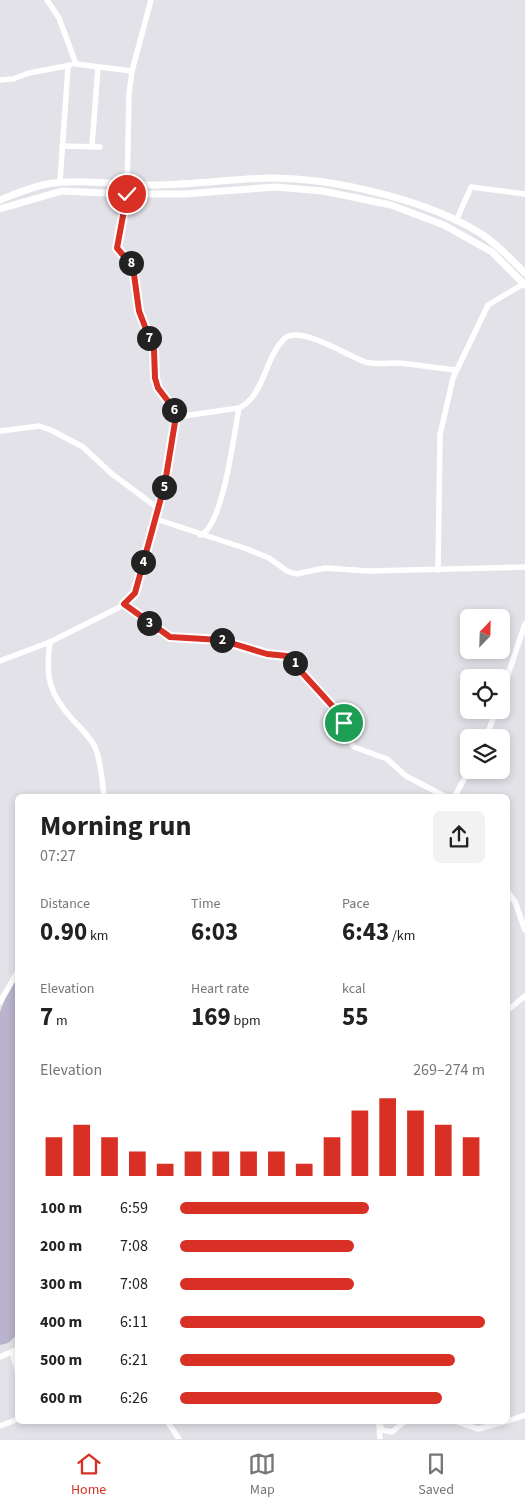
<!DOCTYPE html>
<meta charset="utf-8">
<style>
body{margin:0;font-family:"Source Sans 3",sans-serif;background:#f2f2f2;color:#222;height:100vh;display:flex;flex-direction:column;font-size:19px;white-space:nowrap}
*{box-sizing:border-box;margin:0}
p{font-size:16px;color:#767676}
.icon{flex:none;width:28px;height:28px;fill:none;stroke:currentColor;stroke-width:2;stroke-linecap:round;stroke-linejoin:round}
.map{position:relative;flex:1;overflow:hidden}
.drawer{position:absolute;left:15px;top:794px;width:495px;height:630px;display:flex;flex-direction:column;background:#fff;border-radius:8px;box-shadow:0 2px 8px #0003}
.drawer>*{flex:none}
.needle{width:32px;rotate:23deg}
.tools{position:absolute;left:460px;top:609px;display:grid;gap:10px}
.tools a{display:grid;place-items:center;width:50px;height:50px;border-radius:8px;background:#fff;box-shadow:0 2px 8px #0003;font-size:25px}
.pin{position:absolute;display:grid;place-items:center;width:42px;height:42px;color:#fff;margin:-21px;border:2px solid #fff;border-radius:50%;box-shadow:0 1px 5px #0007}
.km{position:absolute;width:25px;height:25px;margin:-12px;border-radius:50%;background:#222;color:#fff;font-size:14px;line-height:25px;text-align:center}
.round{display:grid;place-items:center;flex:none;width:52px;height:52px;border-radius:8px;background:#f2f2f2}
.overview{display:flex;align-items:center;justify-content:space-between;height:85px;padding:0 25px}
h1{font-size:28px;font-weight:700;line-height:38px}
.metrics{display:grid;grid-template-columns:repeat(3,1fr);gap:8px;height:85px;padding:5px 25px}
.metrics div{display:grid;align-content:center}
.metrics b{font-size:25px;font-weight:700}
.metrics small{font-size:14px;font-weight:400}
.metrics p{font-size:14px}
.chart{height:140px;padding:10px 25px}
.chart p{display:flex;justify-content:space-between}
.chart svg{width:100%;height:90px;margin-top:5px;stroke:#d93025;stroke-width:6}
ul{padding:0 25px;list-style:none;font-size:16px}
li{display:grid;grid-template-columns:80px 60px 1fr;align-items:center;height:38px}
li i{height:12px;border-radius:6px;background:#d93025}
.dock{display:flex;justify-content:space-around;align-items:center;height:70px;border-top:1px solid #e0e0e0;background:#fff;font-size:14px;color:#767676}
.dock a{display:grid;justify-items:center;gap:2px}
.dock .on{color:#d93025}
.map>svg:first-child{display:block}
.green{fill:#b9b3cb}
.lines{fill:none;stroke-linecap:round;stroke-linejoin:round}
.minor{stroke:#fff;stroke-width:5.5}
.tertiary{stroke:#fff;stroke-width:7}
.route-casing{stroke:#fff;stroke-width:10}
.route{stroke:#d93025;stroke-width:6}
</style>
<div class="map">
<svg width="525" height="1439" viewBox="0 0 525 1439">
<rect width="100%" height="100%" fill="#e3e2e8"/>
<polygon class="green" points="17,980 18,1334 8,1343 0,1345 0,1012 10,987"/>
<g class="lines">
<g class="minor">
<polyline points="47,0 59,18 76,64 132,71"/>
<polyline points="0,80 13,79 29,73 71,65"/>
<polyline points="62,146 100,147"/>
<polyline points="92,146 98,67"/>
<polyline points="60,182 68,67"/>
<polyline points="456,221 471,187 525,194"/>
<path d="M 176,417 L 239,408 C 265,395 264,359 284,339 C 299,324 348,356 365,362 C 375,365 388,363 399,363 C 418,365 437,368 456,370"/>
<polyline points="0,431 39,426 51,430 83,447 112,474 159,509"/>
<polyline points="156,519 247,549 269,558 287,571 296,574 325,568 369,571 525,567"/>
<path d="M 200,535 C 223,528 234,433 239,408"/>
<polyline points="438,570 440,435 453,378 488,305 525,283"/>
<polyline points="124,605 169,637 221,640 267,654 287,656 340,715 349,740 354,747 387,759 406,776 444,796"/>
<polyline points="0,661 50,642"/>
<polyline points="501,695 525,624"/>
<polyline points="486,738 496,710"/>
<path d="M 104,796 C 102,781 101,761 95,747 C 90,737 81,728 73,720 C 49,694 45,676 50,642 L 124,605 L 135,593 L 165,483 L 176,417 L 174,409 L 158,388 L 155,378 L 154,350 L 139,311 L 133,267 L 121,254 L 116,242 L 127,194 L 129,94 L 132,71 L 151,0"/>
<polyline points="455,796 469,770"/>
<polyline points="508,892 515,902 525,930"/>
<polyline points="0,1002 18,971"/>
<polyline points="508,1010 525,996"/>
<polyline points="12,1353 18,1372"/>
<polyline points="0,1357 18,1349"/>
<polyline points="167,1421 179,1439"/>
<polyline points="379,1421 382,1430 392,1432 405,1421"/>
<polyline points="455,1421 478,1429 506,1421"/>
<polyline points="508,1421 525,1415"/>
<polyline points="379,1424 380,1439"/>
<polyline points="0,1426 18,1419"/>
</g>
<g class="tertiary">
<path d="M 0,200 C 15,194 31,187 47,184 C 82,178 124,186 160,185 C 197,184 233,179 270,178 C 334,178 429,200 483,235 C 499,246 512,260 525,273"/>
<polyline points="0,209 62,191 127,194 184,194 275,187 323,191 391,205 444,225 492,252 525,285"/>
</g>
</g>
<g class="lines">
<defs>
<polyline id="route" points="127,194 117,248 133,267 139,311 154,350 155,378 158,388 174,409 176,416 165,483 158,509 135,593 124,604 170,637 221,640 267,654 287,656 336,710 344,723"/>
</defs>
<use href="#route" class="route-casing"/>
<use href="#route" class="route"/>
</g>
</svg>
<div class="tools">
<a><svg class="needle" viewBox="-14 -14 28 28"><path d="M0-13l5 13h-10z" fill="#e53935"/><path d="M0 13l5-13h-10z" fill="#767676"/></svg></a>
<a><svg class="icon" aria-label="locate" viewBox="0 0 24 24"><circle cx="12" cy="12" r="6"/><path d="M12 2v4M12 18v4M2 12h4M18 12h4"/></svg></a>
<a><svg class="icon" aria-label="layers" viewBox="0 0 24 24"><path d="M12 4l9 5-9 5-9-5zM3 14l9 5 9-5"/></svg></a>
</div>
<div class="pin" style="left:344px;top:723px;background:#1e9e55"><svg class="icon" aria-label="arrive" viewBox="0 0 24 24"><path d="M6 21V4h12l-3 4 3 4H6"/></svg></div>
<div class="pin" style="left:127px;top:194px;background:#d93025"><svg class="icon" aria-label="check" viewBox="0 0 24 24"><path d="M5 12l5 5 9-10"/></svg></div>
<b class="km" style="left:295px;top:663px">1</b>
<b class="km" style="left:222px;top:640px">2</b>
<b class="km" style="left:149px;top:623px">3</b>
<b class="km" style="left:143px;top:562px">4</b>
<b class="km" style="left:164px;top:487px">5</b>
<b class="km" style="left:174px;top:410px">6</b>
<b class="km" style="left:149px;top:338px">7</b>
<b class="km" style="left:131px;top:263px">8</b>
<section class="drawer">
<div class="overview"><div><h1>Morning run</h1><p>07:27</p></div><a class="round"><svg class="icon" aria-label="share" viewBox="0 0 24 24"><path d="M12 15V3M7 8l5-5 5 5M5 13v7h14v-7"/></svg></a></div>
<div class="metrics">
<div><p>Distance</p><b>0.90<small> km</small></b></div>
<div><p>Time</p><b>6:03</b></div>
<div><p>Pace</p><b>6:43<small> /km</small></b></div>
</div>
<div class="metrics">
<div><p>Elevation</p><b>7<small> m</small></b></div>
<div><p>Heart rate</p><b>169<small> bpm</small></b></div>
<div><p>kcal</p><b>55</b></div>
</div>
<div class="chart"><p><span>Elevation</span>269–274 m</p>
<svg viewBox="0 0 160 44" preserveAspectRatio="none"><path d="M5 44V25M15 44V19M25 44V25M35 44V32M45 44V38M55 44V32M65 44V32M75 44V32M85 44V32M95 44V38M105 44V25M115 44V12M125 44V6M135 44V12M145 44V19M155 44V25"/></svg>
</div>
<ul>
<li><b>100 m</b>6:59<i style="width:62%"></i></li>
<li><b>200 m</b>7:08<i style="width:57%"></i></li>
<li><b>300 m</b>7:08<i style="width:57%"></i></li>
<li><b>400 m</b>6:11<i style="width:100%"></i></li>
<li><b>500 m</b>6:21<i style="width:90%"></i></li>
<li><b>600 m</b>6:26<i style="width:86%"></i></li>
</ul>
</section>
</div>
<nav class="dock">
<a class="on"><svg class="icon" aria-label="home" viewBox="0 0 24 24"><path d="M3 11l9-7 9 7M6 9v11h12V9"/></svg>Home</a>
<a><svg class="icon" aria-label="map" viewBox="0 0 24 24"><path d="M3 6l6-2 6 2 6-2v14l-6 2-6-2-6 2zM9 4v14M15 6v14"/></svg>Map</a>
<a><svg class="icon" aria-label="saved" viewBox="0 0 24 24"><path d="M7 4h10v16l-5-4-5 4z"/></svg>Saved</a>
</nav>
